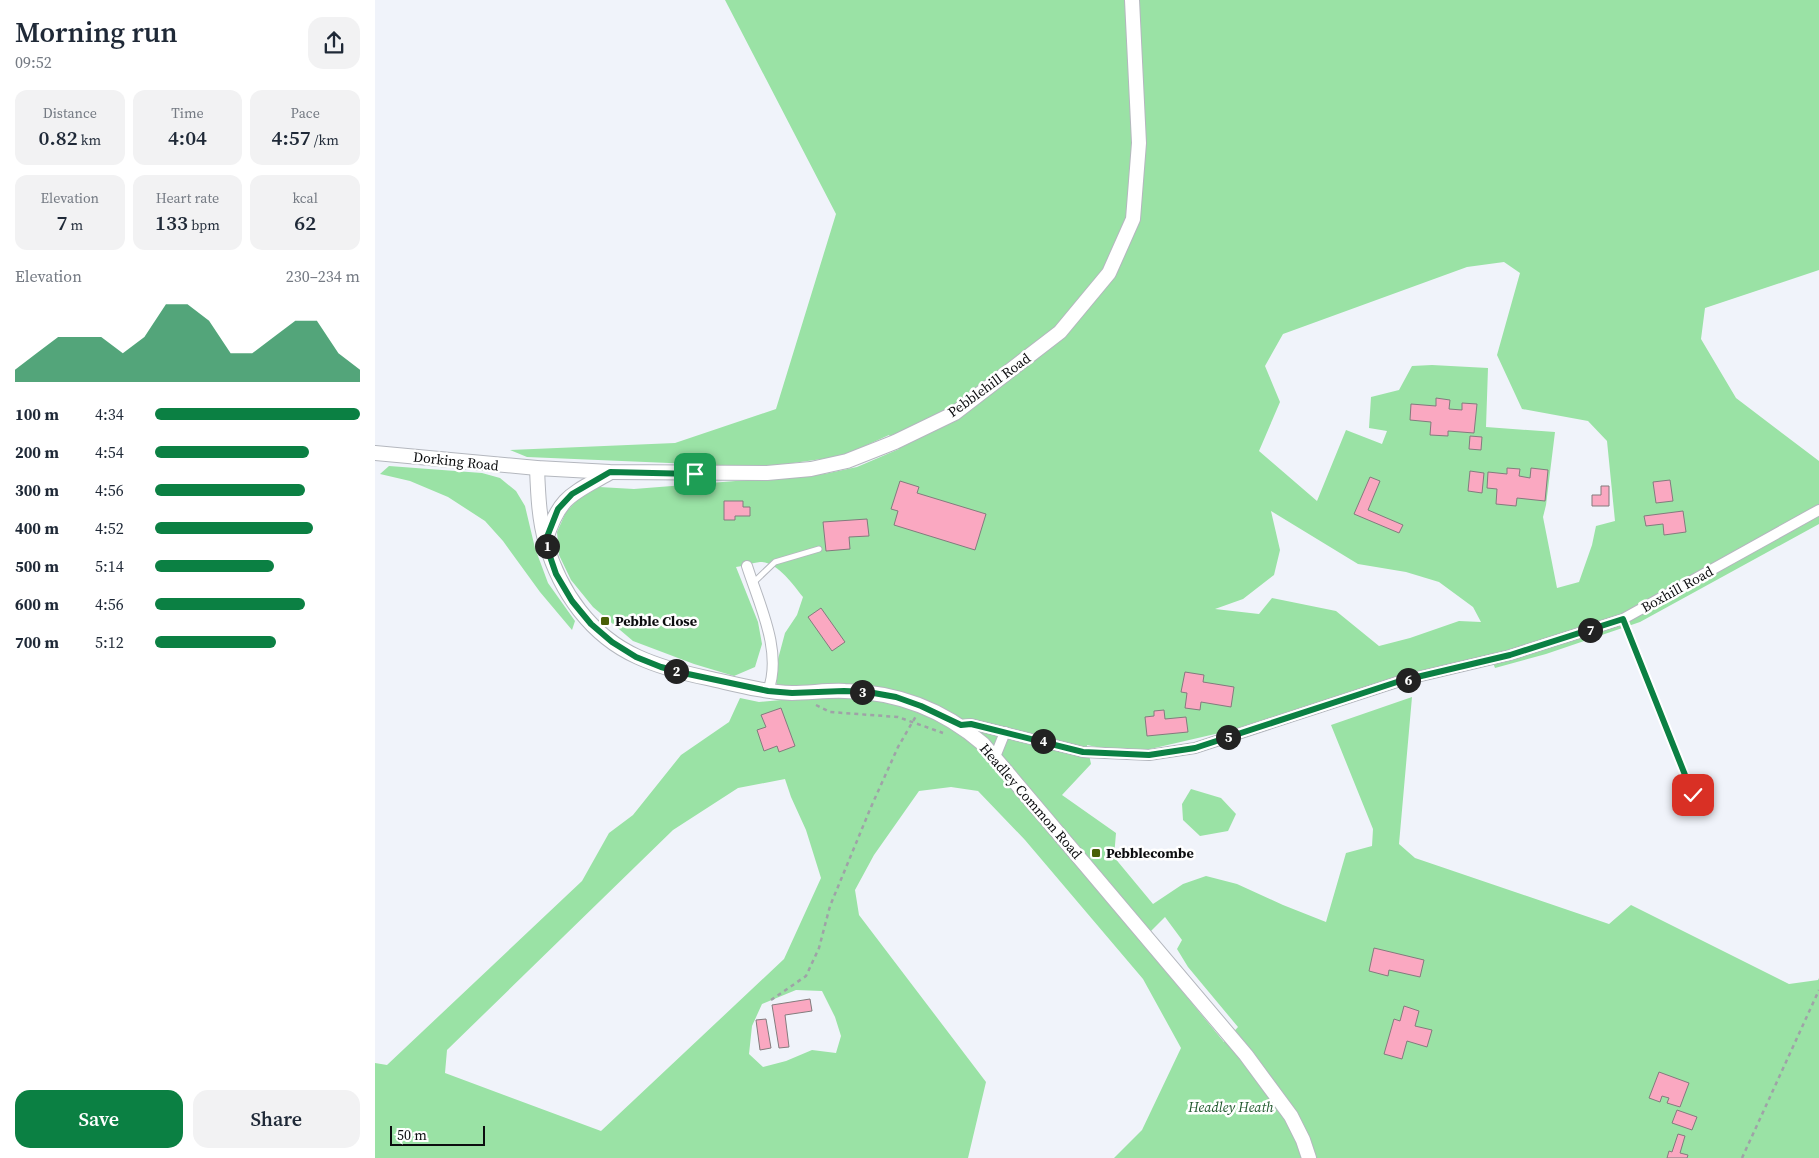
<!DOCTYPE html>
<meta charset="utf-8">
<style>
body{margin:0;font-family:"Source Serif 4",serif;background:#f2f2f3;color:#1f2937;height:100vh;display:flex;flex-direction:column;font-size:19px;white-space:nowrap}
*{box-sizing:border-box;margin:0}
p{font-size:16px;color:#747a83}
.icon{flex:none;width:28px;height:28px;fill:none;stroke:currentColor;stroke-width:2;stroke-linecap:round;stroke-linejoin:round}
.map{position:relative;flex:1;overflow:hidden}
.drawer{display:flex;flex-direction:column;background:#fff;width:375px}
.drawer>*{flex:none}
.scale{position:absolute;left:15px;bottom:12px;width:95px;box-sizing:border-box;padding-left:5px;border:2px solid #0c0d0f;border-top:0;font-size:14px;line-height:18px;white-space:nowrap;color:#0c0d0f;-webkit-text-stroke:4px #fff;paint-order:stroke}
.pin{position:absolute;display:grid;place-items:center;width:42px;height:42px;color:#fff;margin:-21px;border-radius:10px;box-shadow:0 2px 8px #0006}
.km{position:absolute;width:25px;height:25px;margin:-12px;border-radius:50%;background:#222;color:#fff;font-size:14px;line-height:25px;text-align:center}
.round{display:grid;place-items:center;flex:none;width:52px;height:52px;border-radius:15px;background:#f2f2f3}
.head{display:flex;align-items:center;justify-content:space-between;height:85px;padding:0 15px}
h1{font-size:28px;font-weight:600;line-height:38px}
.stats{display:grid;grid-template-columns:repeat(3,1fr);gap:8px;height:85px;padding:5px 15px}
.stats div{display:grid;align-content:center;border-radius:12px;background:#f2f2f3;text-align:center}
.stats b{font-size:21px;font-weight:600}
.stats small{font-size:14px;font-weight:400}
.stats p{font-size:14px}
.chart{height:140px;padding:10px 15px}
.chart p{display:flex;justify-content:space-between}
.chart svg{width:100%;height:90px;margin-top:5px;fill:#0b8043;opacity:.7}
.primary-button{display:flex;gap:10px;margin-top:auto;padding:10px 15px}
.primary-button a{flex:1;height:58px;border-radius:15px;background:#0b8043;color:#fff;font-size:20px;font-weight:600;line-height:58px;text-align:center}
.primary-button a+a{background:#f2f2f3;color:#1f2937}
ul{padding:0 15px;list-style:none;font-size:16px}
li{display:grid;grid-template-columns:80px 60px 1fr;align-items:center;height:38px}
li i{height:12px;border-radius:6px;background:#0b8043}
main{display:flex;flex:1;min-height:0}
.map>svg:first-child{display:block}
.green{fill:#9ae2a5;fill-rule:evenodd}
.building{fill:#faa8c1;stroke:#837b7d}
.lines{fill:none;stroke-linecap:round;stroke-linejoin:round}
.lane-casing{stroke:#b4b7be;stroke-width:7}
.street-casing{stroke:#b4b7be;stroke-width:12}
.secondary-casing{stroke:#b4b7be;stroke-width:16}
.path{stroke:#9fa2a7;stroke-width:2.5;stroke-dasharray:4 4;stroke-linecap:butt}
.lane{stroke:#fff;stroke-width:5}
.street{stroke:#fff;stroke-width:10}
.secondary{stroke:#fff;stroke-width:14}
.route-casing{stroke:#fff;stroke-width:10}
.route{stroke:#0b8043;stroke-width:6}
.poi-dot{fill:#495f07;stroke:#fff;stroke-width:2}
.labels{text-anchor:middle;stroke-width:5;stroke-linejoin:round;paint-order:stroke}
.street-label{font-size:14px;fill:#0c0d0f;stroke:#fff}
.poi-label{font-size:14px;font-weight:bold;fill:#0c0d0f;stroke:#fff;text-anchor:start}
.park-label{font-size:14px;font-style:italic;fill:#20592d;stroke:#fff}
</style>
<main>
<section class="drawer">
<div class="head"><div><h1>Morning run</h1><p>09:52</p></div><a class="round"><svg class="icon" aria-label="share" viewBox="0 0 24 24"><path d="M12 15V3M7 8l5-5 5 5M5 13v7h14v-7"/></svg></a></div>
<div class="stats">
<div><p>Distance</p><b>0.82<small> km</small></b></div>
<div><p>Time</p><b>4:04</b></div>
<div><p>Pace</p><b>4:57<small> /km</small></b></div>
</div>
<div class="stats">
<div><p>Elevation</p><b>7<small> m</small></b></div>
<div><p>Heart rate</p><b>133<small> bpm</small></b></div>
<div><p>kcal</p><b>62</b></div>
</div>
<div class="chart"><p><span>Elevation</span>230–234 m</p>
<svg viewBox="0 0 160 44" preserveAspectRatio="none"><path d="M0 44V38L10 30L20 22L30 22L40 22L50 30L60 22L70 6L80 6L90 14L100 30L110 30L120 22L130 14L140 14L150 30L160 38V44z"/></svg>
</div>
<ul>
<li><b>100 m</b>4:34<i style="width:100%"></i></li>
<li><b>200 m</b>4:54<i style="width:75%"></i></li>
<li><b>300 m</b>4:56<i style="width:73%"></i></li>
<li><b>400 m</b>4:52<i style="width:77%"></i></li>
<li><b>500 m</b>5:14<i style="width:58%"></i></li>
<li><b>600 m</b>4:56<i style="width:73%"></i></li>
<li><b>700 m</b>5:12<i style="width:59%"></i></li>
</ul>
<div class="primary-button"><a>Save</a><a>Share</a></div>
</section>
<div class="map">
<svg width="1444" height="1158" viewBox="0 0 1444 1158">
<rect width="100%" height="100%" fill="#f0f3fa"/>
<g class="green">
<path d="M 350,0 L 1444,0 L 1444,270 L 1330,308 L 1326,339 L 1361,398 L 1444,461 L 1444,524 L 1265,622 L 1171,654 L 1120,668 L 1115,655 L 1045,671 L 966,695 L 918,713 L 866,728 L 771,750 L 731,749 L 712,745 L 716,764 L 687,795 L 741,833 L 739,857 L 778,904 L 808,884 L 831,876 L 862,884 L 908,905 L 951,922 L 971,853 L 997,846 L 998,829 L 956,725 L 1037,697 L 1024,844 L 1040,858 L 1234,924 L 1256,905 L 1414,984 L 1443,980 L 1444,978 L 1444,1158 L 739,1158 L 767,1130 L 806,1048 L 768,979 L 650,840 L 603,791 L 576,787 L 544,791 L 499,855 L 480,890 L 484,915 L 611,1082 L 593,1158 L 0,1158 L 0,1063 L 12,1065 L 207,881 L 234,833 L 258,815 L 306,755 L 354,722 L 365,698 L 384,702 L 406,700 L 399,674 L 410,633 L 422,615 L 428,597 C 418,585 403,562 385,562 C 377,563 369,566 361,567 L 383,622 L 387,644 L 380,667 L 359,676 L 319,664 L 258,641 L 218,607 L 196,580 L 184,555 L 182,532 L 191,512 L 205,497 L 224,487 L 259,489 L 449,474 L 482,467 L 524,449 L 514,435 L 468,456 L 390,467 L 152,457 L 135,450 L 300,443 L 401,409 L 461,214 ZM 1129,262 L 1145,273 L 1122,355 L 1147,409 L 1213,421 L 1232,441 L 1240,521 L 1221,526 L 1217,545 L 1204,582 L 1182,588 L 1168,517 L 1171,505 L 1180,432 L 1111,427 L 1113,368 L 1057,365 L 1037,366 L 1024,390 L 996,397 L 994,428 L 1012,431 L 1007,444 L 971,430 L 942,501 L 884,451 L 905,402 L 890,366 L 908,334 L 1092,267 ZM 896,511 L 983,564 L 1031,572 L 1064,582 L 1098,607 L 1106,622 L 1084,621 L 1035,638 L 1004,646 L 961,611 L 897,598 L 884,614 L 840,609 L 868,599 L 899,575 L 905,550 ZM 410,779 L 416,797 L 431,830 L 446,878 L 409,959 L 226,1131 L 70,1073 L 72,1050 L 298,830 L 363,788 ZM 790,917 L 807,940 L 802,949 L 813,967 L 863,1027 L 849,1042 L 766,941 ZM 421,990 L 447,991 L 460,1017 L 466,1036 L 461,1053 L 437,1050 L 411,1061 L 388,1067 L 374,1054 L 377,1026 L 387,1004 Z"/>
<polygon points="14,466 107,473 125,478 141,491 150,506 160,548 173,583 200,621 197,630 165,592 128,541 110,521 73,497 35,481 5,474"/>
<polygon points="816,789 846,798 861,814 853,831 825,836 808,820 807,804"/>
</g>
<g class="building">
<polygon points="1061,398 1075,400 1074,409 1087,410 1087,403 1102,404 1099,433 1073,431 1073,436 1055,435 1056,422 1035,420 1036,404 1061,406"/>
<polygon points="1095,436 1107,437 1106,450 1094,449"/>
<polygon points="1132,468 1145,469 1144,476 1155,478 1156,468 1173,470 1170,501 1142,498 1141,506 1121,504 1122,489 1112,488 1113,472 1132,474"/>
<polygon points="1095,471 1109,473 1107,493 1093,491"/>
<polygon points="995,477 1005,481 993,510 1028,525 1024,533 979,514"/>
<polygon points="1295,480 1298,501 1281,503 1278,482"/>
<polygon points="525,481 544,487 542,493 611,514 600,550 519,525 523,511 516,509"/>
<polygon points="1226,486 1234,486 1234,506 1217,506 1217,495 1226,495"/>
<polygon points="349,501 368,501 368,507 375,507 375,516 360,516 360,520 349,520"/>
<polygon points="1308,511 1311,532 1289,535 1288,524 1271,526 1269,516"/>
<polygon points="492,519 494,536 474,537 475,549 451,551 448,522"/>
<polygon points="446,608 470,642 457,651 433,617"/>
<polygon points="810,672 829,675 828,682 859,687 856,707 826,702 825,710 810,708 812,693 806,692"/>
<polygon points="406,708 420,746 404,752 402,746 389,751 382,730 391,727 386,715"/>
<polygon points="789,710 790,719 811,717 813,732 772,736 770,717 779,716 779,711"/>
<polygon points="999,948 1049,960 1045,977 1014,970 1013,976 994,971"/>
<polygon points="435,999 437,1011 410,1015 414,1047 404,1048 397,1005"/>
<polygon points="1029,1006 1044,1011 1040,1026 1057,1030 1052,1047 1032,1041 1027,1059 1009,1054 1019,1019 1025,1021"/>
<polygon points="391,1019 396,1048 385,1050 381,1020"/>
<polygon points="1284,1072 1314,1083 1305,1107 1292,1103 1294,1098 1287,1096 1285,1102 1274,1098"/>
<polygon points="1302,1110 1322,1117 1317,1130 1297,1123"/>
<polygon points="1303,1134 1310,1136 1305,1153 1313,1155 1312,1158 1292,1158 1294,1151 1297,1152"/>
</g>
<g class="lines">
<defs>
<g id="lane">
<polyline points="378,583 400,562 444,549"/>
<polyline points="1248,619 1318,795"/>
</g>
<g id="street">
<path d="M 372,566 C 384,604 408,652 393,691"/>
<polyline points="586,725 596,724 708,752 774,755 820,748 1025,681 1135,655 1248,619 1444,510"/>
<polyline points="620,757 630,732"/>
</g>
<g id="secondary">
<polyline points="0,453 162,468 235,472 392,473 436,469 472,461 520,442 580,413 685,332 734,273 758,219 764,143 757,0"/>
<path d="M 162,468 C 163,493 164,520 171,543 C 185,592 216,636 263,657 C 285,667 308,673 332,678 C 360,684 388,692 417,693 C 435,693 453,690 470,691 C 522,692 569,710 608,744 L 871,1055 L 916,1116 L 928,1140 L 934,1158"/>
<path d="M 171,539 C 185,495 198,494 234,473"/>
</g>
</defs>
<use href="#lane" class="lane-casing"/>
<use href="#street" class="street-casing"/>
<use href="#secondary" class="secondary-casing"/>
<g class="path">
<polyline points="441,705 455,712 523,717 568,733"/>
<polyline points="396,1000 431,976 444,948 455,906 496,807 523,747 541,716"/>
<polyline points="1367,1158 1444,990"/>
</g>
<use href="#lane" class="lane"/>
<use href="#street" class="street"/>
<use href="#secondary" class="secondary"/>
</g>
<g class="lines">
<defs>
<polyline id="route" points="320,474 235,472 197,494 183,509 170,542 181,574 197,601 216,624 237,642 261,657 286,667 313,674 393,691 417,693 469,691 493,692 521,697 546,706 586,725 596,724 708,752 774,755 820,748 1025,681 1135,655 1248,619 1318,795"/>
</defs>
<use href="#route" class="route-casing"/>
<use href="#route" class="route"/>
</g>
<g class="poi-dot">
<rect x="225" y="616" width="10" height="10" rx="2.5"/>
<rect x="716" y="848" width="10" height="10" rx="2.5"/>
</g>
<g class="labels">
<g class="street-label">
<text transform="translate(614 385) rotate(-36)" y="5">Pebblehill Road</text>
<text transform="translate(81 461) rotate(6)" y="5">Dorking Road</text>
<text transform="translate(1302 589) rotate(-29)" y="5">Boxhill Road</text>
<text transform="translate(656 801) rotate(49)" y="5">Headley Common Road</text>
</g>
<g class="poi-label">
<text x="240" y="626">Pebble Close</text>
<text x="731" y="858">Pebblecombe</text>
</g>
<g class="park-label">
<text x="856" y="1112">Headley Heath</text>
</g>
</g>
</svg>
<div class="scale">50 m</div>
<div class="pin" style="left:320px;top:474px;background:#1e9e55"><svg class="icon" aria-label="arrive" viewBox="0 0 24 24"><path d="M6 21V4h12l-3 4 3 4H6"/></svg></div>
<div class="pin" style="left:1318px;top:795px;background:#d93025"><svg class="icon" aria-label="check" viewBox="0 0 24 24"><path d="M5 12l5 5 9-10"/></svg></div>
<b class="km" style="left:172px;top:546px">1</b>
<b class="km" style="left:301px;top:671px">2</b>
<b class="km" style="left:487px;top:692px">3</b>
<b class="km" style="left:668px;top:741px">4</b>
<b class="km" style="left:853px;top:737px">5</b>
<b class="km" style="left:1033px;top:680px">6</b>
<b class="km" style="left:1215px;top:630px">7</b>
</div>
</main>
